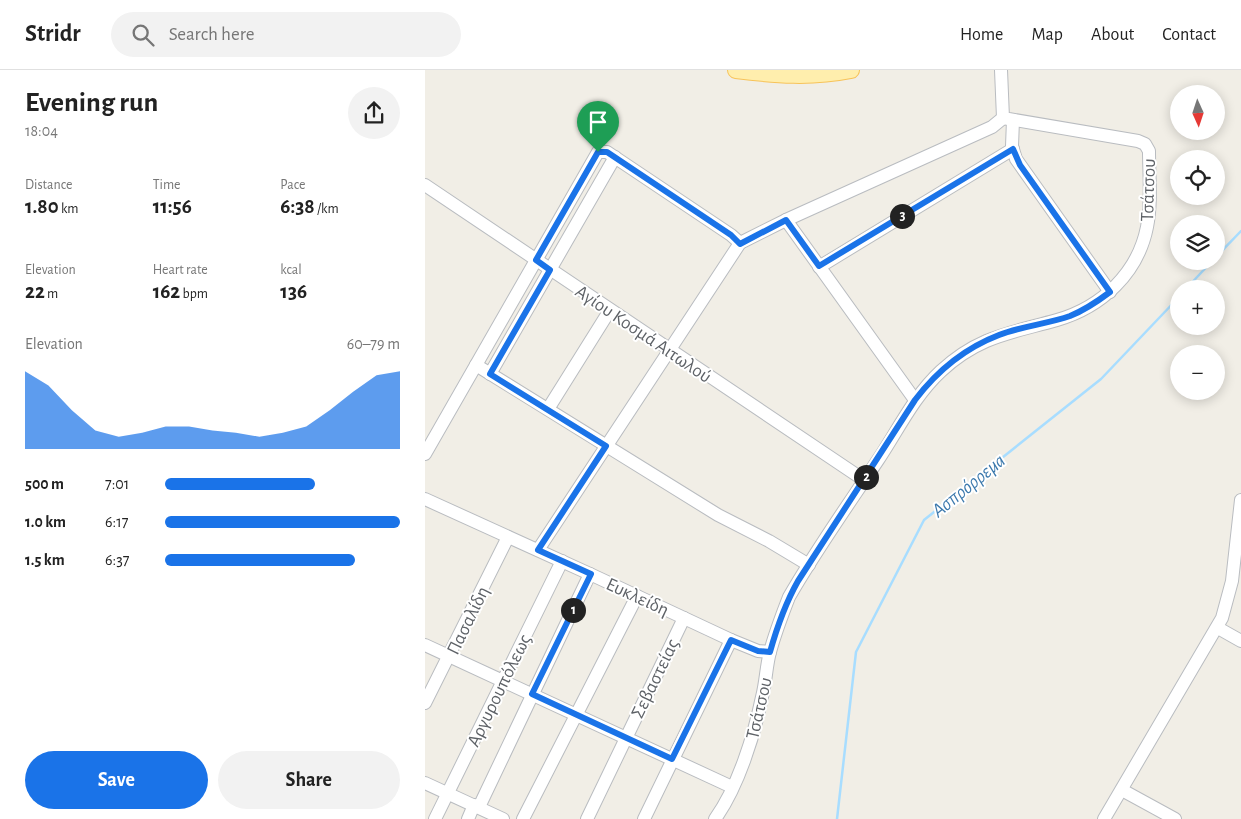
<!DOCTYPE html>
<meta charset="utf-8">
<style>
body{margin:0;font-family:"Alegreya Sans",sans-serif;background:#f2f2f2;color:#222;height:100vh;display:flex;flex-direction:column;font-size:19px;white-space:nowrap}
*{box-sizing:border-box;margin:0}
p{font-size:16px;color:#767676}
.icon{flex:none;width:28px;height:28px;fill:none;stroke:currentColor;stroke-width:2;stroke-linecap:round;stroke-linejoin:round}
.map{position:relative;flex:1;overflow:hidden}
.panel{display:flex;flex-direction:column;background:#fff;width:425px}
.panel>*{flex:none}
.needle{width:32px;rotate:177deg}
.controls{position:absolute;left:745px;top:15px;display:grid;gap:10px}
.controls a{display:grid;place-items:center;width:55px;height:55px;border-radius:50%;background:#fff;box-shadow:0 2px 12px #0003;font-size:25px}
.pin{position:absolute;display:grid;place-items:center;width:42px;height:42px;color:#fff;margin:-51px -21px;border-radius:50% 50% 50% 0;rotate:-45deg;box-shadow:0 0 5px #0007}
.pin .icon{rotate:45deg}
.km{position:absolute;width:25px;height:25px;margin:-12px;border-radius:50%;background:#222;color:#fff;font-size:14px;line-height:25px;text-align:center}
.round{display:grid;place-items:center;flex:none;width:52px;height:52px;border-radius:26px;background:#f2f2f2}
.head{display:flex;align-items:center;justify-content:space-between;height:85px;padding:0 25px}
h1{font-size:28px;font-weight:600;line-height:38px}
.figures{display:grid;grid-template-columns:repeat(3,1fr);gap:8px;height:85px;padding:5px 25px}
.figures div{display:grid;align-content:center}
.figures b{font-size:21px;font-weight:600}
.figures small{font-size:14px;font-weight:400}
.figures p{font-size:14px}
.chart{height:140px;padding:10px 25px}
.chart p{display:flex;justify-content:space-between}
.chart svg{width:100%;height:90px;margin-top:5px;fill:#1a73e8;opacity:.7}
.action{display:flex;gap:10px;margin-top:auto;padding:10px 25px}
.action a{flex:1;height:58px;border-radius:30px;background:#1a73e8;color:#fff;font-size:20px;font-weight:600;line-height:58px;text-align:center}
.action a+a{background:#f2f2f2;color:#222}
ul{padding:0 25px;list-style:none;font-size:16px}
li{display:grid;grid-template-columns:80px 60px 1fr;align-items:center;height:38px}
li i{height:12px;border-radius:6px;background:#1a73e8}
header{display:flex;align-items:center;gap:30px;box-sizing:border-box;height:70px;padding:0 25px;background:#fff;border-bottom:1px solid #e0e0e0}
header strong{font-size:24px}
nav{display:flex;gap:28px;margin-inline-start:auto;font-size:18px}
.search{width:350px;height:45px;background:#f2f2f2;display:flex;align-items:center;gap:12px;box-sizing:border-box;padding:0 18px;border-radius:28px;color:#767676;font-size:19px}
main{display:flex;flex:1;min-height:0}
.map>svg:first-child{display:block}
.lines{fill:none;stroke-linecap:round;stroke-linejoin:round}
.stream{stroke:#a8ddff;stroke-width:2.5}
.minor-casing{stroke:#b9bcc0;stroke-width:14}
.major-casing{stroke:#f7c359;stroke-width:18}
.minor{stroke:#fff;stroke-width:12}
.major{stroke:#ffeead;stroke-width:16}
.route-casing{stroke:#fff;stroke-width:10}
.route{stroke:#1a73e8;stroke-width:6}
.labels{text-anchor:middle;stroke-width:4;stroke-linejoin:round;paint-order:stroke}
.street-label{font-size:19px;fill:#5e6267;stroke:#fff}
.water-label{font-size:20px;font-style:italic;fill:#3c79ad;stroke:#fff}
</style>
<header>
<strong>Stridr</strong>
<div class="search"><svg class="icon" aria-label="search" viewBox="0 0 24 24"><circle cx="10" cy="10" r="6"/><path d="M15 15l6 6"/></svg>Search here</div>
<nav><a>Home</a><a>Map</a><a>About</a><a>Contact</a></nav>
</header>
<main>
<section class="panel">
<div class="head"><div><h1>Evening run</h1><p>18:04</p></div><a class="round"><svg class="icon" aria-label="share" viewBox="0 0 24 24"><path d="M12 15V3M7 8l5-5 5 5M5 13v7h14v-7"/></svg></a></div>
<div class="figures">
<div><p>Distance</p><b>1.80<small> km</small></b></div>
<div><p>Time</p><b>11:56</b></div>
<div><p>Pace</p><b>6:38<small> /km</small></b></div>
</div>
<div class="figures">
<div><p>Elevation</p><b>22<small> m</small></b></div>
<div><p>Heart rate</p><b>162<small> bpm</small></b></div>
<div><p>kcal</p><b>136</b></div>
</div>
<div class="chart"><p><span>Elevation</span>60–79 m</p>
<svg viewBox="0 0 160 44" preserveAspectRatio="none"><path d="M0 44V6L10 13L20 25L30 35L40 38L50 36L60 33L70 33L80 35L90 36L100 38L110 36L120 33L130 25L140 16L150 8L160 6V44z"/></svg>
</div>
<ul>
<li><b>500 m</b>7:01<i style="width:64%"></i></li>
<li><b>1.0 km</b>6:17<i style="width:100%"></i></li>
<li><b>1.5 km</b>6:37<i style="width:81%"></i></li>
</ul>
<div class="action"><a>Save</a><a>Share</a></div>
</section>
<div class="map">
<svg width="816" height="749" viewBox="0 0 816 749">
<rect width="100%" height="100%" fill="#f1eee6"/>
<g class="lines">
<g class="stream">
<polyline points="791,187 816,161"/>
<polyline points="761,219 787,191"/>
<polyline points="412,749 431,582 499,450 676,309 754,227"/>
</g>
<defs>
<g id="minor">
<polyline points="588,50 587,76 591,89 685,222"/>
<polyline points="0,115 439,410"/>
<polyline points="361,150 490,330"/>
<polyline points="394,197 588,79"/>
<polyline points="51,295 293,445 344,471 384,495"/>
<polyline points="65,304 190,87"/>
<polyline points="123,339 185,240"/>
<polyline points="0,384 173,82 182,82 306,165 315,173"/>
<polyline points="0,429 165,504 306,570 333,581 345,582"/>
<polyline points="113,480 315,173 361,150 567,57 578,48"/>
<polyline points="793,558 816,571"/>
<polyline points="0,575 307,717"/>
<polyline points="0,633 83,467"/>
<polyline points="0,713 78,749"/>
<polyline points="697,720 750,749"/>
<polyline points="54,737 165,504"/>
<polyline points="10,749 137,491"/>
<polyline points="43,749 49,735"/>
<polyline points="98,749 212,526"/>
<polyline points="162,749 259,548"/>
<polyline points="219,749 306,570"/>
<path d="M 290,749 C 313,717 329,666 337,627 C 341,612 341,597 345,582 C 350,563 357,545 364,527 C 391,480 423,435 453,390 C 473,360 489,326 516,301 C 554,266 586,263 632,250 C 677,237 713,203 722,157 C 727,132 724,106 724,81 L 720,74 L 713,71 L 578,48 L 576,0"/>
<polyline points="679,749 797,548 807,511 816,430"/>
</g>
<path id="major" d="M 311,0 C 351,5 386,8 426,0"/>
</defs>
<use href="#minor" class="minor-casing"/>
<use href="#major" class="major-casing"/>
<use href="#minor" class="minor"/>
<use href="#major" class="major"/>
</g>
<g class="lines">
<defs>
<path id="route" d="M 588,79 L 595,95 L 685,222 C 673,231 660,240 645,246 C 622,254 597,256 574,265 C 540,278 512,301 490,330 L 373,511 C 360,534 352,557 345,582 L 333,581 L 306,570 L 247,689 L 107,624 L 166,504 L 113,480 L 181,376 L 65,304 L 125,200 L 111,190 L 173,82 L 182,82 L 306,165 L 315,174 L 361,150 L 394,196 Z"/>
</defs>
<use href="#route" class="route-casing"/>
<use href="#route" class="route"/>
</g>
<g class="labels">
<g class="street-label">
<text transform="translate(722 120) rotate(-88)" y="7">Τσάτσου</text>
<text transform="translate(219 263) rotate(34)" y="7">Αγίου Κοσμά Αιτωλού</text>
<text transform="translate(213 526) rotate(25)" y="7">Ευκλείδη</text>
<text transform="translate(42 550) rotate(-64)" y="7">Πασαλίδη</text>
<text transform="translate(229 608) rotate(-64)" y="7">Σεβαστείας</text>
<text transform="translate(73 620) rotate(-64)" y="7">Αργυρουπόλεως</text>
<text transform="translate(333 638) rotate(-77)" y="7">Τσάτσου</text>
</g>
<g class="water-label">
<text transform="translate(543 415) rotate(-39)" y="7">Ασπρόρρεμα</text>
</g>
</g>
</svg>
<div class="controls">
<a><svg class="needle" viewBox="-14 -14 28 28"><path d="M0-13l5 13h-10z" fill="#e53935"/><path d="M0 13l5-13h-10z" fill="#767676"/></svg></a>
<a><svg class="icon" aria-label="locate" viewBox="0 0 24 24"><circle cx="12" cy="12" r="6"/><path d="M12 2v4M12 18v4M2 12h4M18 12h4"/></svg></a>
<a><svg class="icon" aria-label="layers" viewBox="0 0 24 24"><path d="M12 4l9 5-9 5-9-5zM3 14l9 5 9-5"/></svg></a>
<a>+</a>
<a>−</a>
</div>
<div class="pin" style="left:173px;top:82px;background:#1e9e55"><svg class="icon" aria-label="arrive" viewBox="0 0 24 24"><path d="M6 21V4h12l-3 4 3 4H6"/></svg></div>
<b class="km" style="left:148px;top:540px">1</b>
<b class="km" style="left:441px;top:407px">2</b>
<b class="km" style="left:477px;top:146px">3</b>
</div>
</main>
